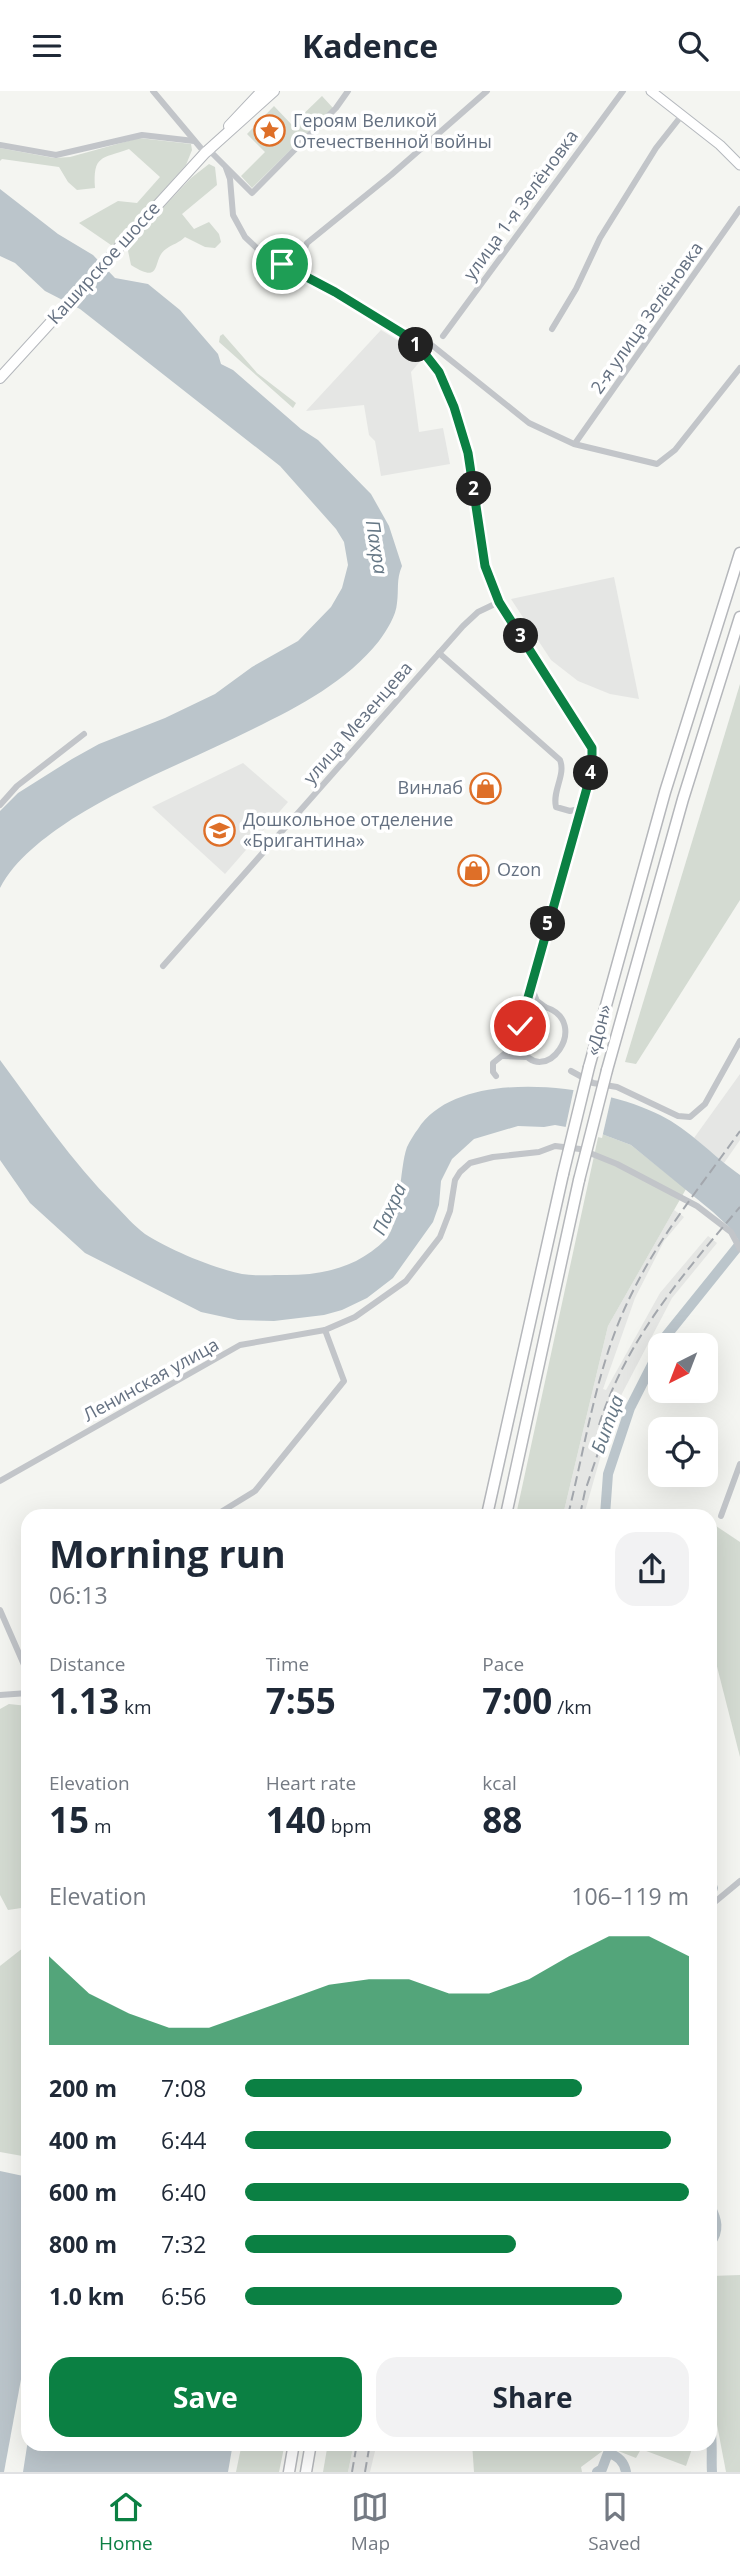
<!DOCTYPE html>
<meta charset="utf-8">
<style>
body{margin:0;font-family:"Open Sans",sans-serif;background:#f2f2f3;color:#1f2937;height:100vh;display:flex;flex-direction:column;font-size:26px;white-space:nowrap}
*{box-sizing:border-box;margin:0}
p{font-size:23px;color:#747a83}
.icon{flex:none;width:38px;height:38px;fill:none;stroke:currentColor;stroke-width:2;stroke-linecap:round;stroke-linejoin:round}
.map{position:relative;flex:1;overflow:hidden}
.drawer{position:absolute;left:21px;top:1418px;width:696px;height:942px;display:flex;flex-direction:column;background:#fff;border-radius:21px;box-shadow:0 7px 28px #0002}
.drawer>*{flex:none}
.needle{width:46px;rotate:222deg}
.buttons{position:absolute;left:648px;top:1242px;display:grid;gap:14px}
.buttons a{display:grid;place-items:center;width:70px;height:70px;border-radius:14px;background:#fff;box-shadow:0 7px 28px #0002;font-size:35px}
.pin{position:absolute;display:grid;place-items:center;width:60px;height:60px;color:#fff;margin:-30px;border:4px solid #fff;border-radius:50%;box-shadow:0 2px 7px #0007}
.km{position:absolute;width:35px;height:35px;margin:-18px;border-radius:50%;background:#222;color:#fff;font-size:19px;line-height:35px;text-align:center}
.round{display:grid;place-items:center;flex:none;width:74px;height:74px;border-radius:21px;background:#f2f2f3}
.summary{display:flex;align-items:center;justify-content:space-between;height:119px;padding:0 28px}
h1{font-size:38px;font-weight:700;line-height:52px}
.figures{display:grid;grid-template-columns:repeat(3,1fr);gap:10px;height:119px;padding:7px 28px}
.figures div{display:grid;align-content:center}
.figures b{font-size:35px;font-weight:700}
.figures small{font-size:19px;font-weight:400}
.figures p{font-size:19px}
.chart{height:196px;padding:14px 28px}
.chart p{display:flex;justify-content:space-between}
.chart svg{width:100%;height:126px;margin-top:7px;fill:#0b8043;opacity:.7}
.button{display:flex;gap:14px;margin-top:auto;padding:14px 28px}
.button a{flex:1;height:80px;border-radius:21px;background:#0b8043;color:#fff;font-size:28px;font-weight:700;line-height:80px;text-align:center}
.button a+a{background:#f2f2f3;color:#1f2937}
ul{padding:0 28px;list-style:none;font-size:23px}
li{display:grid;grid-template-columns:112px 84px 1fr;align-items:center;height:52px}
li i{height:18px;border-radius:9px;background:#0b8043}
header{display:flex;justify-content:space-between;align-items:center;height:91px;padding:0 28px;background:#fff;font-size:32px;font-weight:700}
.menu{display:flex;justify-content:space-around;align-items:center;height:98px;border-top:2px solid #e0e1e3;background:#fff;font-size:19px;color:#747a83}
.menu a{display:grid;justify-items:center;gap:4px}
.menu .on{color:#0b8043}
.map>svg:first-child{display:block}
.built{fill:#e5e6e4}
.green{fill:#d4dbd2}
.water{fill:#bbc5cb}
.pier{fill:#f4f5f1}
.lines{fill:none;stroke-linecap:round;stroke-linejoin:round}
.river{stroke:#bbc5cb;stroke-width:10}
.secondary-casing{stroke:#b4b8bd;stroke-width:11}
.primary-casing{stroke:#b3b6bb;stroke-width:12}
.highway-casing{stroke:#b5b7bb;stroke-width:13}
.street{stroke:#c2c5c9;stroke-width:6}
.secondary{stroke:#fff;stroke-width:9}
.primary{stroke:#fff;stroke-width:10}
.highway{stroke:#fff;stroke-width:10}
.rail{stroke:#a3a7ad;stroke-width:2;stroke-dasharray:10 5;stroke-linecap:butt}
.highway-bridge-casing{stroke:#b5b7bb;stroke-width:13;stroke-linecap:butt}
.highway-bridge{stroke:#fff;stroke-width:10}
.route-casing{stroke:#fff;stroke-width:14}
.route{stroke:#0b8043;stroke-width:9}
.labels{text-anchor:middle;stroke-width:7;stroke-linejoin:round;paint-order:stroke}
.poi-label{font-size:18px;fill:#647081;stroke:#fff;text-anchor:start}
.street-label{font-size:18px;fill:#647081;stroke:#fff}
.water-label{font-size:19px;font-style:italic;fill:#657785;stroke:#fff}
</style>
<header><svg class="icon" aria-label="menu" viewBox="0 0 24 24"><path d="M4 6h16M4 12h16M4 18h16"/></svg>Kadence<svg class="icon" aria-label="search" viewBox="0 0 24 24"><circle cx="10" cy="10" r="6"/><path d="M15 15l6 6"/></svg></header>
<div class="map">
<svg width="740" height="2381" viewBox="0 0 740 2381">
<rect width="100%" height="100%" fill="#f4f5f1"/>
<g class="built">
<polygon points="381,239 407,255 422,268 411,281 419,341 443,337 450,373 381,385 375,350 369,344 364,314 306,320"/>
<polygon points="614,486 639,608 610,603 578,590 551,569 511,508"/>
<polygon points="243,672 288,711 225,783 152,716"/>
<polygon points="740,983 740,1049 724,1072 694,1047"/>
<polygon points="674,1119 684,1126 664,1150 635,1207 603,1298 606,1299 660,1202 708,1145 717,1152 672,1207 614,1318 584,1424 563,1424 608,1235"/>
<polygon points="354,2352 377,2352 370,2381 348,2381"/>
</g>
<g class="green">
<polygon points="322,5 333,17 252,97 241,85 265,61 247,43 274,15 292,34"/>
<path d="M 139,47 L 191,53 L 192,59 L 186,74 L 115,153 L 111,154 L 79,132 L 118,110 L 137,112 L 160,86 L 129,58 C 101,68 93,64 95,97 L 77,99 L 68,91 L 59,76 L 2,68 L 0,70 L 0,57 L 54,67 L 70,66 Z"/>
<path d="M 209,73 L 215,76 L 217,94 L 182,123 L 194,138 L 209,131 L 219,143 L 221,151 L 215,157 L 205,156 L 185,146 C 179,152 173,153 166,158 C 151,168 164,195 131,174 L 127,155 L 191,87 Z"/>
<polygon points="223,243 257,282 296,312 293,317 219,251 220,245"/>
<polygon points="740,593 740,809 636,973 625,971"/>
<polygon points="599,1042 631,1054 686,1098 608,1235 563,1424 516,1424"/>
<polygon points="710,1431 740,1451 740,1666 711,1552"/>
<polygon points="9,1613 28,1615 28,1816 8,1819 0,1804 0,1618"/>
<polygon points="28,1853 28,2066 0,2061 0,1875"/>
<polygon points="740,2184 740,2381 726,2381 711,2302 711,2185"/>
<polygon points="242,2352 285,2352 279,2381 236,2381"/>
<polygon points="328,2352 354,2352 348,2381 323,2381"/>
<polygon points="472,2352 694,2352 686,2375 641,2358 636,2367 608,2356 581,2376 582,2381 474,2381"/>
</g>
<g class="water">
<path d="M 0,98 L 58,143 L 93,164 L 115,187 L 148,193 L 180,219 L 218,263 L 221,273 L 233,279 L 301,338 L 318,349 L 371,403 L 389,435 L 402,475 C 396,489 399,498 397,512 C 396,525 387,539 379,550 C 346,591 300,615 253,638 C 193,668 129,692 72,728 C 45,746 15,768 0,797 L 0,720 L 18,702 L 72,668 L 99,653 L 165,627 L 215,603 L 252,576 L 298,550 L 331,516 L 342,497 L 348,474 L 344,451 L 336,438 L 280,375 L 80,218 L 45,200 L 15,172 L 0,165 Z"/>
<path d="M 0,969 C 37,1019 71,1070 115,1114 C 124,1123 134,1135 145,1143 C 170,1159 213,1177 242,1183 C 254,1185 268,1184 279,1184 C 320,1185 356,1178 386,1148 C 401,1132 399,1078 407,1056 C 410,1050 414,1043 418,1038 C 459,974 602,994 660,1024 C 690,1039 713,1065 740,1084 L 740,1151 L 729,1136 L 713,1121 L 631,1054 L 599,1042 L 555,1034 L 544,1036 L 518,1035 L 474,1048 L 452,1068 L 441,1090 L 439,1114 L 433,1131 L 393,1187 L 367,1207 L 342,1219 L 324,1224 L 274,1230 L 238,1229 L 201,1221 L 85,1162 L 30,1112 L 0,1069 Z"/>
<polygon points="0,2080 28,2086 28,2250 4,2381 0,2381"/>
<polygon points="28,2349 28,2352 233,2352 228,2381 23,2381"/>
</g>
<polygon class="pier" points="574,997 593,998 612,1003 602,1047 565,1039"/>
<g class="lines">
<g class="river">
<polyline points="661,1255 666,1245 740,1153"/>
<polyline points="605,1424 608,1383 630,1317 660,1258"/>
<polyline points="710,1792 713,1797 710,1803"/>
<path d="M 710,2115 C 717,2128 720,2140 710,2152"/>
<path d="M 710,2339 C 713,2346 711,2370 712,2381"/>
<path d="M 597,2381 L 602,2378 L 608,2362 C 618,2365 624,2370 626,2381"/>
</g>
<defs>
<polyline id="secondary" points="651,0 720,54 740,74"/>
<g id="primary">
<polyline points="229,35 262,0"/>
<polyline points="0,287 205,62 274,0"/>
</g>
<g id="highway">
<polyline points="589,976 665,701 740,462"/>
<polyline points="607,979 683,708 740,526"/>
<polyline points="487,1424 563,1083"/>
<polyline points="506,1424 579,1089"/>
<polyline points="289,2381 294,2352"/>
<polyline points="306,2381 311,2352"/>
</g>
</defs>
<use href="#secondary" class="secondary-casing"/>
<use href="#primary" class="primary-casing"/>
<use href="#highway" class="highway-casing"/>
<g class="street">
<polyline points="153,0 205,62"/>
<polyline points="0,54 56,64 142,44 194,50"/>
<polyline points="209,59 252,102 336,17 348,0"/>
<path d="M 226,77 L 230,88 L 233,124 L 245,146 L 262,162 L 335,201 L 405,244 L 421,258 L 439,281 L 454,316 L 468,361 L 485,475 L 499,511 L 592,657 L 592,679 L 579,718 L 570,720 L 556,716 C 552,700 566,684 560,669 L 439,562"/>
<polyline points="305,157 307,152 391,84 487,0"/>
<polyline points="552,238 576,198 600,147 656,57 682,24"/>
<polyline points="413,239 529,332 574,353 657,373 675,359 740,277"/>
<polyline points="443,245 623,0"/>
<polyline points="576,351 740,118"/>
<polyline points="0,714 17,695 84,643"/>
<polyline points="163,875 463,535 478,521 499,511"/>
<polyline points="531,895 537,910 545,916"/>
<path d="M 545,916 C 593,931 544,1001 520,956 C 510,938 527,919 545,916 Z"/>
<polyline points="503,965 526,966"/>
<polyline points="571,980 593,992 617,996 678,1025 690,1026 705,1013 740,950"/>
<polyline points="496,985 493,981 493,972 509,959 516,948 581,716"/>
<polyline points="0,1390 240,1254 325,1239"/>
<polyline points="216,1424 255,1400 344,1290 325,1239 355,1226 406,1190 440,1146 450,1120 455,1089 460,1081 470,1072 493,1066 539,1061 555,1055 580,1058 617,1073 697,1115 731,1141 740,1158"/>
<polyline points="721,1425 740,1373"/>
<polyline points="0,1519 28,1583"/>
<polyline points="0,1604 28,1602"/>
<polyline points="710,1815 740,1790"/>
</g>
<use href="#secondary" class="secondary"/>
<use href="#primary" class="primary"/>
<use href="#highway" class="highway"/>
<g class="rail">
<path d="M 599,1334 C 626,1249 683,1183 740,1116"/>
<path d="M 568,1424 C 586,1352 597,1272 631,1204 C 660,1144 702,1094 740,1040"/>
<polyline points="580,1424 585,1400 611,1324"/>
<polyline points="352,2381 357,2352"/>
<polyline points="365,2381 370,2352"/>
</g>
<defs>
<g id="highway-bridge">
<polyline points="563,1083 589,976"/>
<polyline points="579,1089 607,979"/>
</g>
</defs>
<use href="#highway-bridge" class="highway-bridge-casing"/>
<use href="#highway-bridge" class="highway-bridge"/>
</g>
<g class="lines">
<defs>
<polyline id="route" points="282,173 335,201 405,244 421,258 439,281 454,316 468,362 485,475 499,511 592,657 592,679 520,935"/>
</defs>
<use href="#route" class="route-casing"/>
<use href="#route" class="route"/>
</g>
<defs>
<symbol id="sight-ring" viewBox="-11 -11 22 22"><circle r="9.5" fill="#fff" stroke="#de6f28" stroke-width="1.5"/><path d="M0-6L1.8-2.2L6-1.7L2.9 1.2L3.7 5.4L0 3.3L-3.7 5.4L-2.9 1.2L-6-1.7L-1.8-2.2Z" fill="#de6f28"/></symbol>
<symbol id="shop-ring" viewBox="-11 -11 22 22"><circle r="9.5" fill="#fff" stroke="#de6f28" stroke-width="1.5"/><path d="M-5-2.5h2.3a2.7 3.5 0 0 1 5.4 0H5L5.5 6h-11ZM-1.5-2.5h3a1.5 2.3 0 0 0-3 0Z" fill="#de6f28"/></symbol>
<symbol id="school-ring" viewBox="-11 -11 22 22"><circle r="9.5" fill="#fff" stroke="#de6f28" stroke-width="1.5"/><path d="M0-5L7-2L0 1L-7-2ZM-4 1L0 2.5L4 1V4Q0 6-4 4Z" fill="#de6f28"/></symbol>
</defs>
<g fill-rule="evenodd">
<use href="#sight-ring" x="252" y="22" width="35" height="35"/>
<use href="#shop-ring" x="468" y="680" width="35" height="35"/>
<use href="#school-ring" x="202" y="722" width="35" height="35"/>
<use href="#shop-ring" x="456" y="762" width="35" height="35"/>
</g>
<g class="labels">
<g class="poi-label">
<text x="293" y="36">Героям Великой<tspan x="293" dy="21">Отечественной войны</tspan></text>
<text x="463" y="703" text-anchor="end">Винлаб</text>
<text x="243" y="735">Дошкольное отделение<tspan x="243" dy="21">«Бригантина»</tspan></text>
<text x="497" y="785">Ozon</text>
</g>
<g class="street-label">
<text transform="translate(521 114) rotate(-54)" y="6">улица 1-я Зелёновка</text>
<text transform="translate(104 172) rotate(-48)" y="6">Каширское шоссе</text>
<text transform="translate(647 227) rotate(-55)" y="6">2-я улица Зелёновка</text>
<text transform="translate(358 632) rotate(-49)" y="6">улица Мезенцева</text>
<text transform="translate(599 939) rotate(-75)" y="6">«Дон»</text>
<text transform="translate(151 1289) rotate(-29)" y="6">Ленинская улица</text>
</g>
<g class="water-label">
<text transform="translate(377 456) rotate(81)" y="7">Пахра</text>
<text transform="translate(389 1118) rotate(-65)" y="7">Пахра</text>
<text transform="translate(607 1333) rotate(-70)" y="7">Битца</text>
</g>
</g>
</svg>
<div class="buttons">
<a><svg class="needle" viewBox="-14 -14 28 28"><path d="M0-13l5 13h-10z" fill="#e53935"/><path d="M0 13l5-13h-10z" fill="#747a83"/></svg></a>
<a><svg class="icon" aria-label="locate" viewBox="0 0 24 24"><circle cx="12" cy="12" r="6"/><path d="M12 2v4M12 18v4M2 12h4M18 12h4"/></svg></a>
</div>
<div class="pin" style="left:282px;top:173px;background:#1e9e55"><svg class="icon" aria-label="arrive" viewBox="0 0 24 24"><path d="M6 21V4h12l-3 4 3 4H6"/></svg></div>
<div class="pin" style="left:520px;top:935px;background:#d93025"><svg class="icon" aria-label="check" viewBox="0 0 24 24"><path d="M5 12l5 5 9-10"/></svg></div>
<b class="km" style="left:416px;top:254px">1</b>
<b class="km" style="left:474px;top:398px">2</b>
<b class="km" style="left:521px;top:545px">3</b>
<b class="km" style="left:591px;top:682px">4</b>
<b class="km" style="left:548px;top:833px">5</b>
<section class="drawer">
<div class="summary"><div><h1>Morning run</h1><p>06:13</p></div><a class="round"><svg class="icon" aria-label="share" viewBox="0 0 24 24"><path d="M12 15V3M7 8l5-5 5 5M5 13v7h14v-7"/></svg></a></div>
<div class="figures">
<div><p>Distance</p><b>1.13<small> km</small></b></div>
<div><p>Time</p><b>7:55</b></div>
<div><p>Pace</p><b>7:00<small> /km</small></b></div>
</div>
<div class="figures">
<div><p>Elevation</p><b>15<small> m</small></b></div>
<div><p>Heart rate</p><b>140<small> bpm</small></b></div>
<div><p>kcal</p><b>88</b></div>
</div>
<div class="chart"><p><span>Elevation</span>106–119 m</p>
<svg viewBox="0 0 160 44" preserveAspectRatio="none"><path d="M0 44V13L10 26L20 33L30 38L40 38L50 33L60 28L70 23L80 21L90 21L100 26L110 26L120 21L130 13L140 6L150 6L160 13V44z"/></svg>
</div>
<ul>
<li><b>200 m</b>7:08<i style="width:76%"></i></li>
<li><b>400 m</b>6:44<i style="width:96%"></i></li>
<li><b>600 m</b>6:40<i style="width:100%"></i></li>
<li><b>800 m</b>7:32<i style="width:61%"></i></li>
<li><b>1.0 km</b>6:56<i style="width:85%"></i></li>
</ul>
<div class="button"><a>Save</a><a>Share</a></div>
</section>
</div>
<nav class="menu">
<a class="on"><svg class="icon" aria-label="home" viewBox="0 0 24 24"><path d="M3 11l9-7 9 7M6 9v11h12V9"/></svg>Home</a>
<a><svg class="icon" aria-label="map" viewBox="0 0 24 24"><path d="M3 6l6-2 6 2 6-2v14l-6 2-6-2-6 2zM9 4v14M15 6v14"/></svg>Map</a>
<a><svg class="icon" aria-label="saved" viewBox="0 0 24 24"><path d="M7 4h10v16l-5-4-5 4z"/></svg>Saved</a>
</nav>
